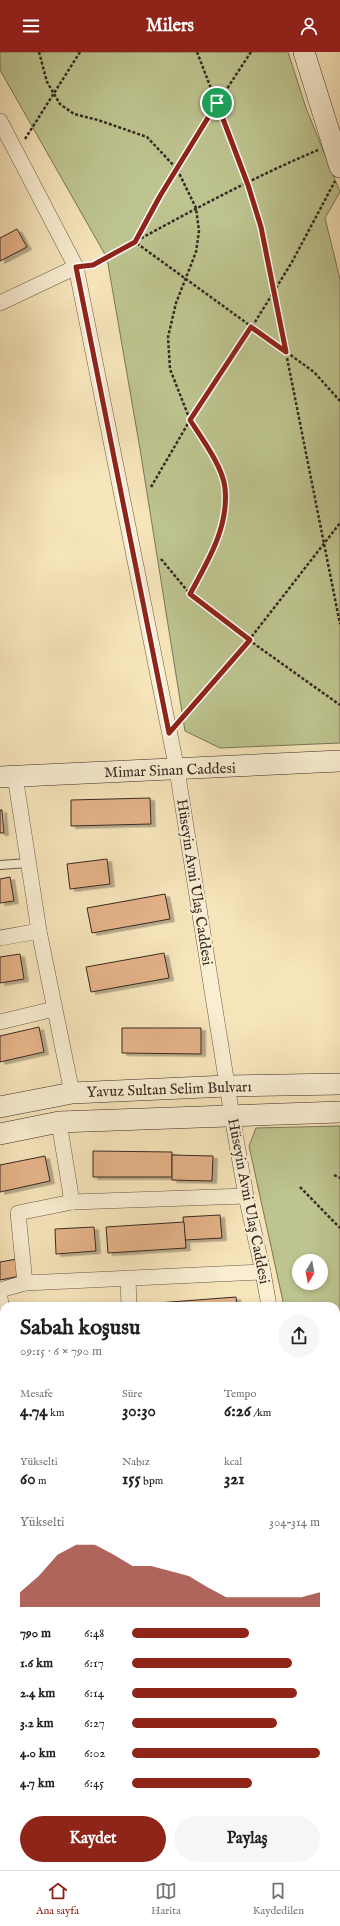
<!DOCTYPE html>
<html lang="tr">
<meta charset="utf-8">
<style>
body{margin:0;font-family:"IM FELL English",serif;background:#f6f6f6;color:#222;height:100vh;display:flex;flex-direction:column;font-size:15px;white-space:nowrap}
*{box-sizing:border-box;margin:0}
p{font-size:13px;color:#767676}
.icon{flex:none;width:22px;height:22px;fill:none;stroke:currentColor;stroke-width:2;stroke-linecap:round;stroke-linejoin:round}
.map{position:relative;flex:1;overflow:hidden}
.sheet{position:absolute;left:0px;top:1250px;width:340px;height:568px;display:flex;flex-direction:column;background:#fff;border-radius:12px 12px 0 0;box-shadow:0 2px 6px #0003}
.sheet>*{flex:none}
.needle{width:26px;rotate:190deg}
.fabs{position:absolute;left:292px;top:1202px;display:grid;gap:8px}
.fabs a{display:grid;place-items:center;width:36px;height:36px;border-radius:50%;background:#fff;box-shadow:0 2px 6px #0003;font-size:20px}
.pin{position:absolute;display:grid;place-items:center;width:34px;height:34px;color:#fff;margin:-17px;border:2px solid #fff;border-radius:50%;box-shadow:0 1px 4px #0007}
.round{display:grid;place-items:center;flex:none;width:42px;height:42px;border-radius:21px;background:#f6f6f6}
.summary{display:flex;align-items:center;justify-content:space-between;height:68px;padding:0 20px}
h1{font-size:22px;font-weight:700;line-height:30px}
.figures{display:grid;grid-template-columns:repeat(3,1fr);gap:6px;height:68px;padding:4px 20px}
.figures div{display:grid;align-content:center}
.figures b{font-size:17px;font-weight:700}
.figures small{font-size:11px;font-weight:400}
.figures p{font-size:11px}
.chart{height:112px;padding:8px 20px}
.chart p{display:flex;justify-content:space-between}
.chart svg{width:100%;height:72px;margin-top:4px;fill:#8f2418;opacity:.7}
.action{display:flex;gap:8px;margin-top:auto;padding:8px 20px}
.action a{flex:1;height:46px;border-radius:24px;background:#8f2418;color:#fff;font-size:16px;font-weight:700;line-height:46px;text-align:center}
.action a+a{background:#f6f6f6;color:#222}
ul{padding:0 20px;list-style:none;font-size:13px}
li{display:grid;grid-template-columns:64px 48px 1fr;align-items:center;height:30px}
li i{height:10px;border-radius:5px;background:#8f2418}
header{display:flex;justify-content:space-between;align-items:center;height:52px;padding:0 20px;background:#8f2418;color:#fff;font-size:18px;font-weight:700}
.tabs{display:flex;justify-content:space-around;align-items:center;height:56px;border-top:1px solid #e0e0e0;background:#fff;font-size:11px;color:#767676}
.tabs a{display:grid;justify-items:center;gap:2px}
.tabs .on{color:#8f2418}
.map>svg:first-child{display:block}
.green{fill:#bdc48f;stroke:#7a7658;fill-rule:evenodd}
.building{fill:#e4b288;stroke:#382922;filter:url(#shadow)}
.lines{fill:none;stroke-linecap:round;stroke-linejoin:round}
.lane-casing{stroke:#685848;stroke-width:10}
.street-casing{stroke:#685848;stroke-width:16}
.secondary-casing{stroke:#382922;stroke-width:22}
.path{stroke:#382922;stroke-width:2.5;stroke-dasharray:3 2;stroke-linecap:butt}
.lane{stroke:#f9edd2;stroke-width:8}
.street{stroke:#f9edd2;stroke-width:15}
.secondary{stroke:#f9edd2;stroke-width:21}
.route-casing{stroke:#fff;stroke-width:8}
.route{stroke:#8f2418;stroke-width:5}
.labels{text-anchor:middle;stroke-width:4;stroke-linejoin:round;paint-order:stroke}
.street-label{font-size:15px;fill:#382922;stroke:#f9edd2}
</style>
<header><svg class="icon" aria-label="menu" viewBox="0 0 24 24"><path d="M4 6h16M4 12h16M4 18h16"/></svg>Milers<svg class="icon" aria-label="person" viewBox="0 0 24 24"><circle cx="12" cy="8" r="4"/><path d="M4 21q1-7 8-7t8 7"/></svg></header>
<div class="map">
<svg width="340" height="1818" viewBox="0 0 340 1818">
<defs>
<filter id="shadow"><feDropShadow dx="4.5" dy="2.5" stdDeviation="0" flood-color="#0004"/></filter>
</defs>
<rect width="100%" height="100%" fill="#f6e4ba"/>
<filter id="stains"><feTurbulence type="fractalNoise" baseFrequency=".005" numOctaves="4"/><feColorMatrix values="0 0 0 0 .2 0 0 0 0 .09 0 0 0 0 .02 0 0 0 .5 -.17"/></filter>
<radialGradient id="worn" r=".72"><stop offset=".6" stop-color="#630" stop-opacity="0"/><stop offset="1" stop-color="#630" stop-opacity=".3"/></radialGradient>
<g class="green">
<polygon points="0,0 288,0 306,56 340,140 325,166 340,227 340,691 220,696 185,679 140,397 107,206 0,18"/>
<path d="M 340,1074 L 340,1432 L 336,1412 L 336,1254 L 284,1254 L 249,1094 L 256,1076 ZM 299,1209 L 321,1209 L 321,1231 L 299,1231 Z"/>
</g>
<g class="building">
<polygon points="17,177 27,195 0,209 0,186"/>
<polygon points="150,746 151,772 71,774 71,748"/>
<polygon points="0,758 2,758 4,781 0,781"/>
<polygon points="107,807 110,832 70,837 67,812"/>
<polygon points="10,825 14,849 0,851 0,827"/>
<polygon points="165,842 170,867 92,881 87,856"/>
<polygon points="164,901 169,926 91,940 86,915"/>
<polygon points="20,902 24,927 0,931 0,905"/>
<polygon points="39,975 44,1000 0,1010 0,984"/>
<polygon points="122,976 201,976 201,1002 122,1001"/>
<polygon points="93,1099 172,1100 172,1125 93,1125"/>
<polygon points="172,1103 213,1104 212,1129 172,1128"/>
<polygon points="45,1104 50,1129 0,1140 0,1113"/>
<polygon points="220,1163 222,1186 185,1188 183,1165"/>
<polygon points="184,1170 186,1196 108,1201 106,1175"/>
<polygon points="94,1175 96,1199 56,1202 55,1177"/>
<polygon points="17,1207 20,1224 0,1228 0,1210"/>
<polygon points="236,1245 237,1254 157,1254 157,1251"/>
<polygon points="109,1252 109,1254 75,1254"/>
<polygon points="4,1354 4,1383 0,1384 0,1356"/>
<polygon points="340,1738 340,1761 336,1763 336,1739"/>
<polygon points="112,1814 152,1814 153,1818 114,1818"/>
<polygon points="152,1814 166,1814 153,1818"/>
</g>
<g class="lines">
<defs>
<polyline id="lane" points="0,813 28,811"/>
<g id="street">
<polyline points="0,69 76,215 177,718 232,1064 246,1144 263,1220 269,1254"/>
<polyline points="0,251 76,215"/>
<polyline points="15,724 39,879 72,1041"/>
<polyline points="0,886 39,879"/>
<polyline points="0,970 54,957"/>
<polyline points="59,1070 72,1150"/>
<polyline points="128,1226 129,1254"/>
<polyline points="25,1231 18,1161 72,1150 246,1144"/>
<polyline points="0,1238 25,1231 263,1220"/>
<polyline points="0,1246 4,1269"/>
<polyline points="0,1334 4,1332"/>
<polyline points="336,1571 340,1588"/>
<polyline points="336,1706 340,1704"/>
<polyline points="336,1797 340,1795"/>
<polyline points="0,1813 4,1811"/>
<polyline points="273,1818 285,1814"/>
</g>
<g id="secondary">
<polyline points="304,0 340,115"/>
<polyline points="0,725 340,709"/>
<polyline points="0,1055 72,1041 227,1034 340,1032"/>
<polyline points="0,1082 59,1070 340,1060"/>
<polyline points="0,1420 4,1418"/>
<polyline points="0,1607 4,1616"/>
<polyline points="73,1814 75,1818"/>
</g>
</defs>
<use href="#lane" class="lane-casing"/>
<use href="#street" class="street-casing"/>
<use href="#secondary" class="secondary-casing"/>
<g class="path">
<polyline points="39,0 47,30 60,52 74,62 98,68 147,85 177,117 196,156 199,179 196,200 176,251 168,285 170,317 190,368 215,409 225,435 222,476 206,513 190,542"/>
<polyline points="197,0 248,133 261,175 340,572"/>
<path d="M 251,0 C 210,62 171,125 135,190 L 314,320 L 340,349"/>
<polyline points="25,87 80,0"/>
<path d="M 88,213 L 93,213 C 167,172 240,131 318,98"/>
<polyline points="151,435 190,368 234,304 292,210 335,129"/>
<polyline points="161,507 190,542 253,591 340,653"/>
<polyline points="180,668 249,588 340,471"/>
<polyline points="334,1123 340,1126"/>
<polyline points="300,1135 340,1176"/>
<polyline points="339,1388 340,1387"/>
</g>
<use href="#lane" class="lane"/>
<use href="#street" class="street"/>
<use href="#secondary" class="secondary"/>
</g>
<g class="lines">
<defs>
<path id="route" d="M 217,51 L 248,133 L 261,175 L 286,300 L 251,275 L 190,368 C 201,385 223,415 225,436 C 229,475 208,509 190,542 L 250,588 L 169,681 L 76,215 L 93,213 L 135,190 L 160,144 Z"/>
</defs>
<use href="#route" class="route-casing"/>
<use href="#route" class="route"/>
</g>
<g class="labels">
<g class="street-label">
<text transform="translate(170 718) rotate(-2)" y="5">Mimar Sinan Caddesi</text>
<text transform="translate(195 830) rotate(81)" y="5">Hüseyin Avni Ulaş Caddesi</text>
<text transform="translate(169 1037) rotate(-2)" y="5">Yavuz Sultan Selim Bulvarı</text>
<text transform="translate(249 1149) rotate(79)" y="5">Hüseyin Avni Ulaş Caddesi</text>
</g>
</g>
<rect width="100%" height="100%" filter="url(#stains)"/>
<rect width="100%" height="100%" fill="url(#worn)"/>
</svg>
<div class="fabs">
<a><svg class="needle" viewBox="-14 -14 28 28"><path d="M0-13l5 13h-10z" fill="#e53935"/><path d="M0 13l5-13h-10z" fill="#767676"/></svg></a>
</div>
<div class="pin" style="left:217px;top:51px;background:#1e9e55"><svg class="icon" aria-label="arrive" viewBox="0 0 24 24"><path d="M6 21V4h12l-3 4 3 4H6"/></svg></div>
<section class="sheet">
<div class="summary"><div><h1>Sabah koşusu</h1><p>09:15 · 6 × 790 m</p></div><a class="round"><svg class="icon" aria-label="share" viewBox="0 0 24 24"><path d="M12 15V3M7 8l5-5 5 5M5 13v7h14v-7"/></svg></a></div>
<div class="figures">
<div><p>Mesafe</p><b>4.74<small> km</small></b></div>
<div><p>Süre</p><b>30:30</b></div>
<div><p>Tempo</p><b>6:26<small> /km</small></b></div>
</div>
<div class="figures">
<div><p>Yükselti</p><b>60<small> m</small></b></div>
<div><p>Nabız</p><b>155<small> bpm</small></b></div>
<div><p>kcal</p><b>321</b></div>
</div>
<div class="chart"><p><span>Yükselti</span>304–314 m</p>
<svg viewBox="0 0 160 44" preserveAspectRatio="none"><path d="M0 44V35L10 25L20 12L30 6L40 6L50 12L60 19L70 19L80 22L90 25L100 32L110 38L120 38L130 38L140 38L150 38L160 35V44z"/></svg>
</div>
<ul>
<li><b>790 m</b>6:48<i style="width:62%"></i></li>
<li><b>1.6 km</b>6:17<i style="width:85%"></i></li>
<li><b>2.4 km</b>6:14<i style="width:88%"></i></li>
<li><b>3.2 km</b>6:27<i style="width:77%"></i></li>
<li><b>4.0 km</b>6:02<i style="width:100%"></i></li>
<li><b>4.7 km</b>6:45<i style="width:64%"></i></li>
</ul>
<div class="action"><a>Kaydet</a><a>Paylaş</a></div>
</section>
</div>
<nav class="tabs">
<a class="on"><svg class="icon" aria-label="home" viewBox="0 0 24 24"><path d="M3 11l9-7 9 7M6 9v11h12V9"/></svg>Ana sayfa</a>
<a><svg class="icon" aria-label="map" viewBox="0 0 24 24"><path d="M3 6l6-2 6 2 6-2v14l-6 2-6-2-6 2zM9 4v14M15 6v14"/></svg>Harita</a>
<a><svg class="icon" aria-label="saved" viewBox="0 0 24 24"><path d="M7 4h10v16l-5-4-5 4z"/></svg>Kaydedilen</a>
</nav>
